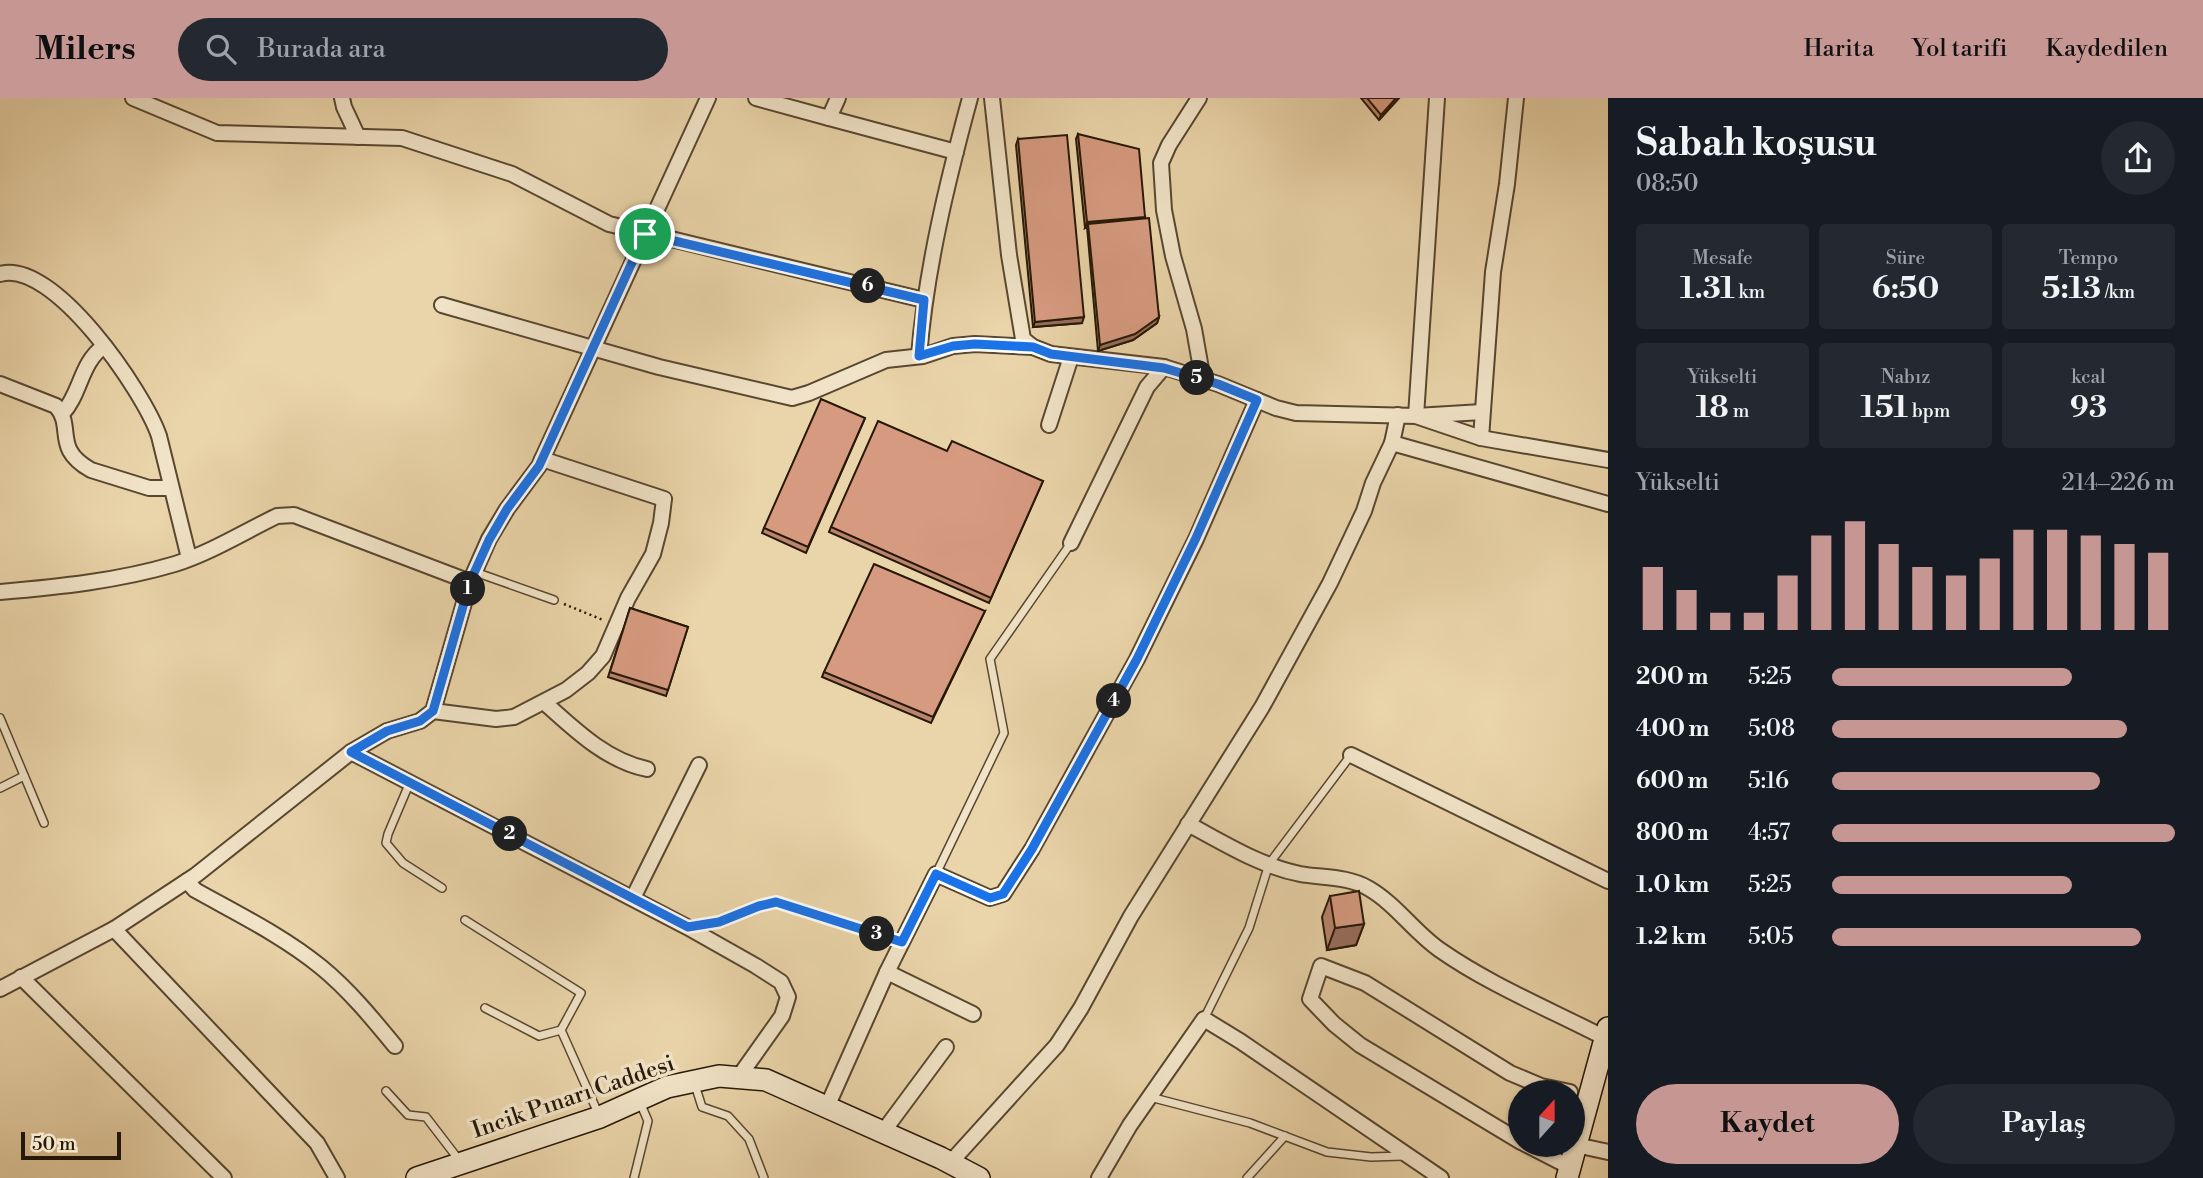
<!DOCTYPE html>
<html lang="tr">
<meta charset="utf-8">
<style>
body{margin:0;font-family:"Libre Bodoni",serif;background:#242831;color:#f1f3f6;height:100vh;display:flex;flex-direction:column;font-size:26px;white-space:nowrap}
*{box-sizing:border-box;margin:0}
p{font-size:23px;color:#9ea1a6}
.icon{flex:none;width:38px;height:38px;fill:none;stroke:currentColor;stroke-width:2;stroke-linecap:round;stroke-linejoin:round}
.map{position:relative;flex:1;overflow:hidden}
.details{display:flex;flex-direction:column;background:#171b24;width:595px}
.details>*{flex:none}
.needle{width:46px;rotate:21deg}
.fabs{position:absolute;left:1508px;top:982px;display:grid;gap:14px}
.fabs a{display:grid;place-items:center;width:77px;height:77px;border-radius:50%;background:#171b24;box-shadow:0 2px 5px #0004;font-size:35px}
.scale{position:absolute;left:21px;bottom:18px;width:100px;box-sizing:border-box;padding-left:7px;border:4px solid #271807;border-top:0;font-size:19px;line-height:24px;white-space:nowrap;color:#271807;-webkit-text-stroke:5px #f1e3c7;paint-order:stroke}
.pin{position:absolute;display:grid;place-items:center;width:60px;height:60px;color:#fff;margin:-30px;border:4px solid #fff;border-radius:50%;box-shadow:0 2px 7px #0007}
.km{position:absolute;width:35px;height:35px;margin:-18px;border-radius:50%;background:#222;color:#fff;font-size:19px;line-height:35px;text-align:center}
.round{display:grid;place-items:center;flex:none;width:74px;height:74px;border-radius:37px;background:#242831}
.summary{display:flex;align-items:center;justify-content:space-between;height:119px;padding:0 28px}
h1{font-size:38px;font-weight:700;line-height:52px}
.stats{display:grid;grid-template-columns:repeat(3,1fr);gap:10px;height:119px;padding:7px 28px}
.stats div{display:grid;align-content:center;border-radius:7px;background:#242831;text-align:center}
.stats b{font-size:30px;font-weight:700}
.stats small{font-size:19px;font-weight:400}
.stats p{font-size:19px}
.chart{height:196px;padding:14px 28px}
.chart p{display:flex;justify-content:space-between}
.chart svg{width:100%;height:126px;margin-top:7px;stroke:#c59692;stroke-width:6}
.button{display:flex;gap:14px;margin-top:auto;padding:14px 28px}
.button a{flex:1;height:80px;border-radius:42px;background:#c59692;color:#111;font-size:28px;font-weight:700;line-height:80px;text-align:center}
.button a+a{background:#242831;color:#f1f3f6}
ul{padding:0 28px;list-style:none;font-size:23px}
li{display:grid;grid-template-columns:112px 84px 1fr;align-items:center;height:52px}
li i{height:18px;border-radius:9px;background:#c59692}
header{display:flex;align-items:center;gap:42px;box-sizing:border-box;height:98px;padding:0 35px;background:#c59692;color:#111}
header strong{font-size:33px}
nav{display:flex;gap:38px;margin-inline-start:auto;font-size:24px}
.search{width:490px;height:63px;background:#242831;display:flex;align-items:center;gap:18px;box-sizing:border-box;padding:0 24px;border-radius:38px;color:#9ea1a6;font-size:26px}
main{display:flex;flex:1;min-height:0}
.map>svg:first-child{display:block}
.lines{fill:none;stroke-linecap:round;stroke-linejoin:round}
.service-casing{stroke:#584730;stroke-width:10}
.minor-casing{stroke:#584730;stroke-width:18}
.secondary-casing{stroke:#271807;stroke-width:24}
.path{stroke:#271807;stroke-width:2.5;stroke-dasharray:2 3.5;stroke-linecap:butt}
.service{stroke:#f1e3c7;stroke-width:7}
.minor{stroke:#f1e3c7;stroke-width:14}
.secondary{stroke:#f1e3c7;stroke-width:21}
.wall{fill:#b8846e;stroke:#271807;stroke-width:2}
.shaded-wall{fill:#966c5a;stroke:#271807;stroke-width:2}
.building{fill:#d69a80;stroke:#271807;stroke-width:2}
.route-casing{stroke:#fff;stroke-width:14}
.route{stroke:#1a73e8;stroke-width:9}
.labels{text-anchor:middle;stroke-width:7;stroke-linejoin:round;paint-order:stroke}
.street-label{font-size:23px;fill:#271807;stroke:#f1e3c7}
</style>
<header>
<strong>Milers</strong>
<div class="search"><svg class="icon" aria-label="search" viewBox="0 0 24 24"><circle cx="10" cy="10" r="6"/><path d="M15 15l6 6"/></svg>Burada ara</div>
<nav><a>Harita</a><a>Yol tarifi</a><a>Kaydedilen</a></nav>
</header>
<main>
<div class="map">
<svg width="1608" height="1080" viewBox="0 0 1608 1080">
<rect width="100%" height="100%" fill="#ead4a9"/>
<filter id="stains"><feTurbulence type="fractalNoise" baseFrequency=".00286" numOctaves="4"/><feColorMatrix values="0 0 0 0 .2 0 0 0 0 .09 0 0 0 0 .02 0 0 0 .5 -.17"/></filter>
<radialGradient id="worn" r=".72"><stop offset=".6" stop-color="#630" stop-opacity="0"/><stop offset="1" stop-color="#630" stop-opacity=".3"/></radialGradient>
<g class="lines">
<defs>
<g id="service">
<polyline points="475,474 554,502"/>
<polyline points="0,620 44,725"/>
<polyline points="410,684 388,736 386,745 403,765 442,790"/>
<polyline points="0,690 24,678"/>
<polyline points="936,776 1004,635 990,561 1071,445"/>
<polyline points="465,822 581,895 561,932 598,1015"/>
<polyline points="688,828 719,824 759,808 776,804 902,844"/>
<polyline points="485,910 539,938 561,932"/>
<polyline points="1204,921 1249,830 1269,766 1351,657"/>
<polyline points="695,987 702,1009 728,1018 749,1041 764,1080"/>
<polyline points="386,993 408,1017 426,1019 459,1062"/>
<polyline points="1150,999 1250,1025 1327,1054 1371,1059 1403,1058"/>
<polyline points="634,1080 648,1023 639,1002"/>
<polyline points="1247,1080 1285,1038"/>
</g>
<g id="minor">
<polyline points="133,0 217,35 402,40 512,76 609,126 924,202"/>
<polyline points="342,0 344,9 358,39"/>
<polyline points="756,0 829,20 838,0"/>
<polyline points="992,0 1009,157 1023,241 1033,249 1051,256 1164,269 1218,286 1276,310 1296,315 1416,318 1482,314"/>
<polyline points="1199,0 1169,47 1161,65 1164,112 1173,158 1194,231 1203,282"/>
<polyline points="1437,0 1416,318 1481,340 1608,362"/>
<polyline points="829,20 956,54"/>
<path d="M 0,176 C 53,160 144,294 159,338 L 189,460"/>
<polyline points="442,207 659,269 792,300 809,295 886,262 923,258 953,248 975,246 1033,249"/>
<path d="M 919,258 C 926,171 947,85 970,0"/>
<path d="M 0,286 L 56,308 C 75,330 52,350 91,372 L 149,390 L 171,390"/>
<path d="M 62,316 C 81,296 80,265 104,248"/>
<polyline points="1049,327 1071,259"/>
<polyline points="1481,340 1493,174 1507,86 1516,0"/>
<polyline points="1392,345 1608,406"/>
<polyline points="1071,445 1147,289 1164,269"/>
<path d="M 0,494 C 58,489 118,483 175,466 C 210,455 244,434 277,418 L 294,417 L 470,484"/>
<path d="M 545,605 C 575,632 607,663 647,671"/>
<polyline points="433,613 496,621 514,619 566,592 588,575 603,558 628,500 653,456 661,425 664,401 542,361"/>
<polyline points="351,654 687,829 756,868 781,884 788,899 782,918 738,980"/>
<polyline points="1351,657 1608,783"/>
<path d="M 1188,726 C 1224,745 1260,768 1300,776 C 1322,780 1347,778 1368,790 C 1396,806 1414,834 1440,852 C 1490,887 1551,912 1605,940"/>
<path d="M 187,783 L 195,792 C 238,816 283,838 321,869 C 349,892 372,920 395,948"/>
<polyline points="633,800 699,667"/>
<polyline points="114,831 317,1045 337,1080"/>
<polyline points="887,874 973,916"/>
<polyline points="21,879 224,1080"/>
<polyline points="0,891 114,831 196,777 351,654 387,633 420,623 433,613 470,484 489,441 507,411 539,368 708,0"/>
<polyline points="827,1009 887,874 936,776 990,800 1003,796 1032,751 1137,561 1196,441 1257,302"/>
<polyline points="883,1034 946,949"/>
<polyline points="1521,1044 1360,947 1334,926 1310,901 1321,868 1365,885 1510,975 1541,988 1570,994"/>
<polyline points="1525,1046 1570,1069"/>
<polyline points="1576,1047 1608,1054"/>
<polyline points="950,1065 1057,947 1081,910 1131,818 1262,609 1330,485 1364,413 1373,385 1392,345 1398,317"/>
<polyline points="1099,1080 1130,1027 1204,921 1240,943 1441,1080"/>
</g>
<g id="secondary">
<polyline points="417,1080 600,1019 667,989 719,978 766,982 941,1060 979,1080"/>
<polyline points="1567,1080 1608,930"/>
</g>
</defs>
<use href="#service" class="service-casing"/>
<use href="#minor" class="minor-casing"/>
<use href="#secondary" class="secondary-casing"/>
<polyline class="path" points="564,506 603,522"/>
<use href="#service" class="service"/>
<use href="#minor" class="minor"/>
<use href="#secondary" class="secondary"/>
</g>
<g class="wall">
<polygon points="1361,0 1399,0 1379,22"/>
<polygon points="1078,36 1145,119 1159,219 1157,225 1133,242 1098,253 1087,129 1085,130 1076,41"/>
<polygon points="1018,41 1082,225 1033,229 1016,47"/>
<polygon points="865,320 806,455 762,435 764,430"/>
<polygon points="947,353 1043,383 989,505 829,434 831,429"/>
<polygon points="630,510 688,529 666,598 608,579"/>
<polygon points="985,513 931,625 822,579 824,574"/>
<polygon points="1330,798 1364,826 1356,847 1327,852 1322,819"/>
</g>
<g class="shaded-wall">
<polygon points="1396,0 1399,0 1379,22 1381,17"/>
<polygon points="1145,119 1143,124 1088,126 1087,129 1085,130 1087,124"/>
<polygon points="1084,219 1082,225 1033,229 1035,224"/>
<polygon points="1159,219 1157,225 1133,242 1098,253 1100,247"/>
<polygon points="1364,826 1356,847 1327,852 1335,830"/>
</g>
<g class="building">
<polygon points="1367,0 1396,0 1381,17"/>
<polygon points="1078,36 1139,51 1145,119 1087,124"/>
<polygon points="1067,37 1084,219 1035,224 1018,41"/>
<polygon points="1149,120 1159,219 1135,236 1100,247 1088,126"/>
<polygon points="821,301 865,320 808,449 764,430"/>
<polygon points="878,323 947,353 952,343 1043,383 991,500 831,429"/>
<polygon points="874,466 985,513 933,619 824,574"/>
<polygon points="630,510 688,529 668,592 610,574"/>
<polygon points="1359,793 1364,826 1335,830 1330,798"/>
</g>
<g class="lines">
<defs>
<polygon id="route" points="645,136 924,202 919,258 953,248 975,246 1033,249 1051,256 1164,270 1218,286 1257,302 1196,440 1137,561 1032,751 1003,796 990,800 936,776 902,844 776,804 759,808 719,824 688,829 351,654 387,633 420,623 433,613 470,484 489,442 507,411 539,368"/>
</defs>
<use href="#route" class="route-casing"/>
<use href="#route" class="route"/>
</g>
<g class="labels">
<g class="street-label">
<text transform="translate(573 998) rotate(-19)" y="8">Incik Pınarı Caddesi</text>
</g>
</g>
<rect width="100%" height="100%" filter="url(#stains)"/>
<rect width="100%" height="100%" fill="url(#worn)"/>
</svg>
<div class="fabs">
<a><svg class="needle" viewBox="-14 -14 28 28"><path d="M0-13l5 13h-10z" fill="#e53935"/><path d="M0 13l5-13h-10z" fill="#9ea1a6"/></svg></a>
</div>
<div class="scale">50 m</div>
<div class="pin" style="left:645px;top:136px;background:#1e9e55"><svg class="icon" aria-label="arrive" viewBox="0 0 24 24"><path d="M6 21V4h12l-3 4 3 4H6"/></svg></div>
<b class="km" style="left:468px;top:491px">1</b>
<b class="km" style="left:510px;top:736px">2</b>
<b class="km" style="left:877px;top:836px">3</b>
<b class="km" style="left:1114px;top:603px">4</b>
<b class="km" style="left:1197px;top:280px">5</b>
<b class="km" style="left:868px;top:188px">6</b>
</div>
<section class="details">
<div class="summary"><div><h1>Sabah koşusu</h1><p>08:50</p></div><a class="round"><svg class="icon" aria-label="share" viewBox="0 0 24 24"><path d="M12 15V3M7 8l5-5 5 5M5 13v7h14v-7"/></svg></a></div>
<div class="stats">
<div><p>Mesafe</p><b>1.31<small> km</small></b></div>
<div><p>Süre</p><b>6:50</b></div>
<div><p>Tempo</p><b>5:13<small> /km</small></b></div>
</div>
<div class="stats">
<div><p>Yükselti</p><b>18<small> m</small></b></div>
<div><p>Nabız</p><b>151<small> bpm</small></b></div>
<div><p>kcal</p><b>93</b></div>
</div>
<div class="chart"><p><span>Yükselti</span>214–226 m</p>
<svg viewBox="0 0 160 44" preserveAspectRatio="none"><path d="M5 44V22M15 44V30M25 44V38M35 44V38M45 44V25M55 44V11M65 44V6M75 44V14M85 44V22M95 44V25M105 44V19M115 44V9M125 44V9M135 44V11M145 44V14M155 44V17"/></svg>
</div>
<ul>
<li><b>200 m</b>5:25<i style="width:70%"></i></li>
<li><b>400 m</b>5:08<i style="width:86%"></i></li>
<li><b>600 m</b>5:16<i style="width:78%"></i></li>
<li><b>800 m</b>4:57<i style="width:100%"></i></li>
<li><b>1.0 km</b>5:25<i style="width:70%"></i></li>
<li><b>1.2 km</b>5:05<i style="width:90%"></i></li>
</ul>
<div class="button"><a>Kaydet</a><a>Paylaş</a></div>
</section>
</main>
